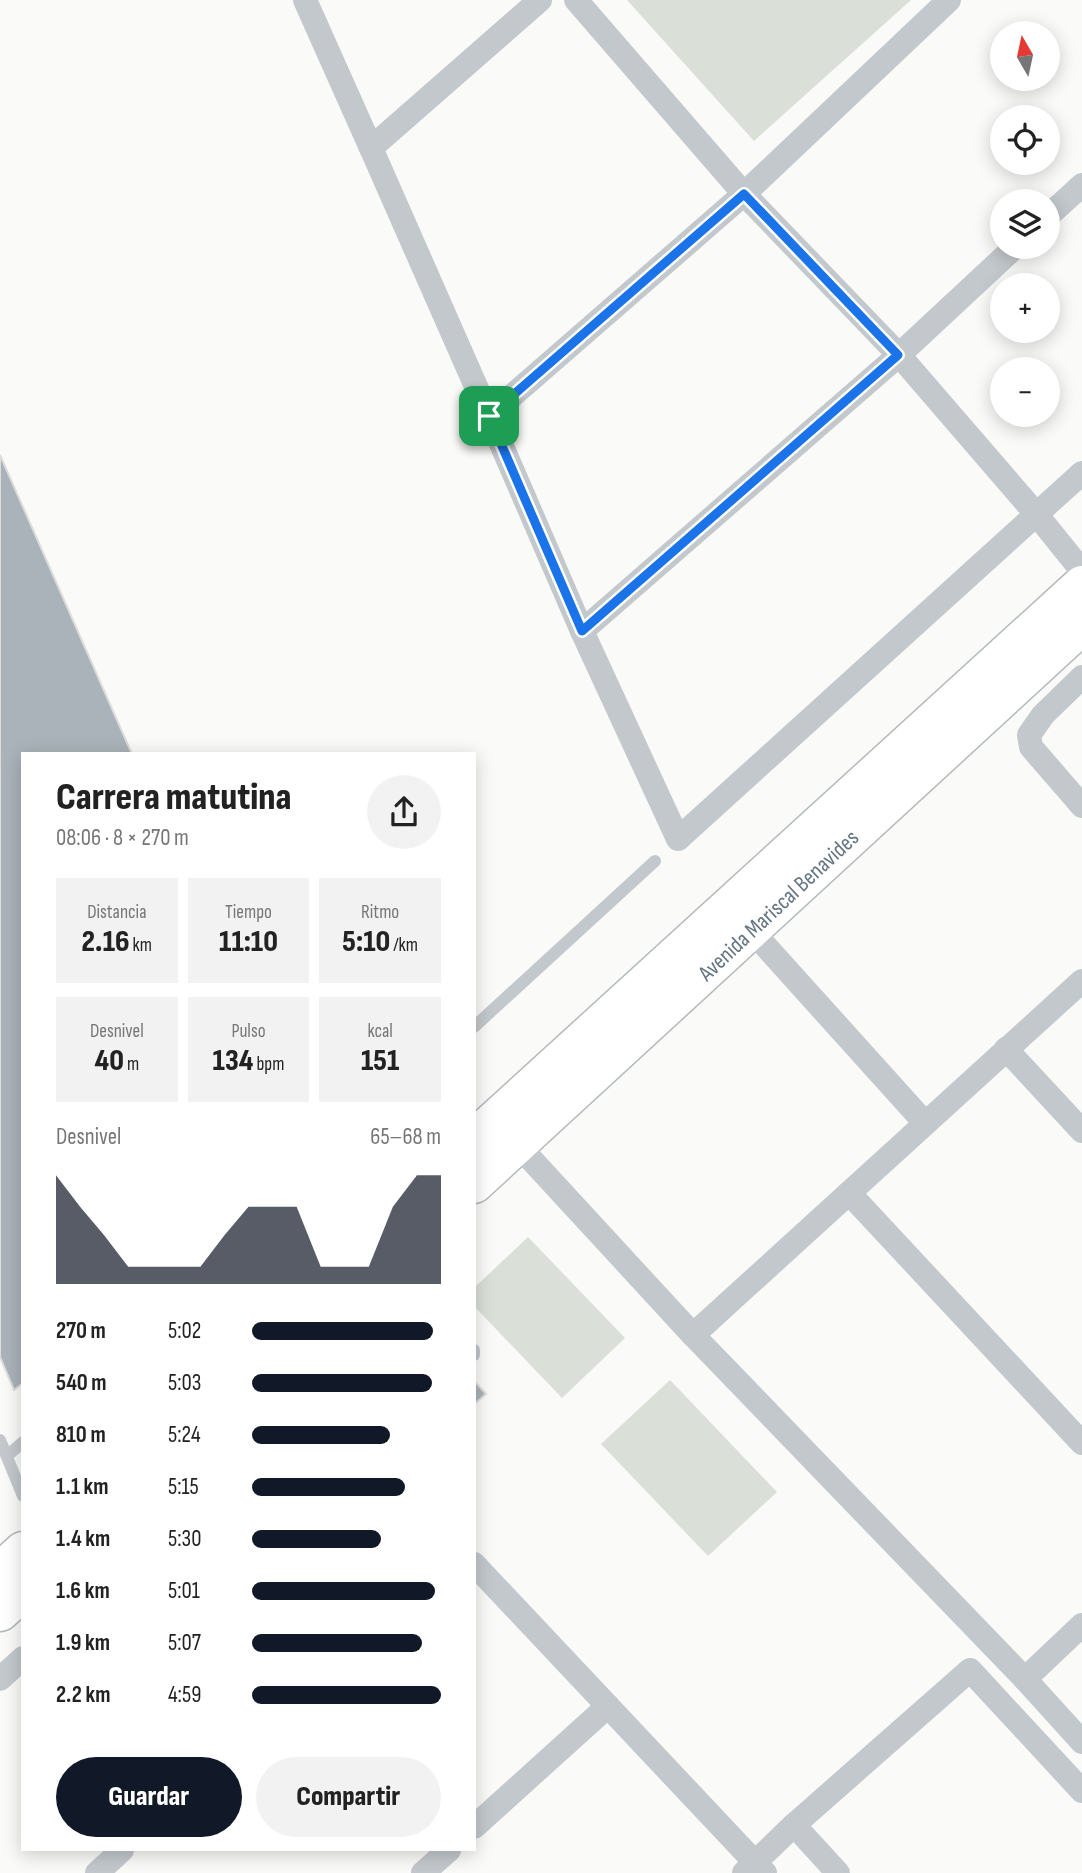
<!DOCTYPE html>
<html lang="es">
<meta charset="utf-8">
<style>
body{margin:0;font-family:"Sofia Sans Condensed",sans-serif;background:#f2f2f2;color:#222;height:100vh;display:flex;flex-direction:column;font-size:26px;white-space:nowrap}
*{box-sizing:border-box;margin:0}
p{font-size:23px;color:#767676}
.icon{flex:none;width:38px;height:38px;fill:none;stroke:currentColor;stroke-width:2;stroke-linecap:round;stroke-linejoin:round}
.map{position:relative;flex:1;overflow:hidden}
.sheet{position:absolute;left:21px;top:752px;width:455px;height:1099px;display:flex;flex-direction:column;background:#fff;border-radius:0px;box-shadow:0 4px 18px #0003}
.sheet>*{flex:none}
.needle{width:46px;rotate:351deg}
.controls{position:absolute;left:990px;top:21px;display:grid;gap:14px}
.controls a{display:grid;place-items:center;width:70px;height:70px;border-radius:50%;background:#fff;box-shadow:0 4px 18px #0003;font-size:35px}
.pin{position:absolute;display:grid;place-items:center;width:60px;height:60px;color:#fff;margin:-30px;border-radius:14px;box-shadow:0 4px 10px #0006}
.round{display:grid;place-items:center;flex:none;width:74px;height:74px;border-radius:37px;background:#f2f2f2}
.head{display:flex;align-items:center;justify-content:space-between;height:119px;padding:0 35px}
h1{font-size:38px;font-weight:800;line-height:52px}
.metrics{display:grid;grid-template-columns:repeat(3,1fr);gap:10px;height:119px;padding:7px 35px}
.metrics div{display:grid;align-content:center;border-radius:0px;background:#f2f2f2;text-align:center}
.metrics b{font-size:30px;font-weight:800}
.metrics small{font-size:19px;font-weight:400}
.metrics p{font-size:19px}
.chart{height:196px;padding:14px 35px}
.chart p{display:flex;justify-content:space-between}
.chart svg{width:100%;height:126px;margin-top:7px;fill:#111827;opacity:.7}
.primary-button{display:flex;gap:14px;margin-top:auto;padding:14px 35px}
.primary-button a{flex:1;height:80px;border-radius:42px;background:#111827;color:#fff;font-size:28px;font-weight:800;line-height:80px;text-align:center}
.primary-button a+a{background:#f2f2f2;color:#222}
ul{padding:0 35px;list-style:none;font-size:23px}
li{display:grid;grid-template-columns:112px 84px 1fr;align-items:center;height:52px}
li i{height:18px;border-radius:9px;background:#111827}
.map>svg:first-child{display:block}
.green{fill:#dadfd7}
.building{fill:#aab3b9;stroke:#dcdcda;stroke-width:2}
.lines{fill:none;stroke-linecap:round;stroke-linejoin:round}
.trunk-casing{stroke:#b4b9bd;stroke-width:41}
.service{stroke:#c3c8cc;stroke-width:12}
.minor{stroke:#c3c8cc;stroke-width:24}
.trunk{stroke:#fff;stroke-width:38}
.route-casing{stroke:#fff;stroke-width:14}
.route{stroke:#1a73e8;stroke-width:9}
.labels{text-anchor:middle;stroke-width:7;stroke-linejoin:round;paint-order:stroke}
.street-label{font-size:23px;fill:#657683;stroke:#fff}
</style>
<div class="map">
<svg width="1082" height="1873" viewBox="0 0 1082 1873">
<rect width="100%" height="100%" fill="#fafaf8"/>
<g class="green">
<polygon points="627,0 911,0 754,141"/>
<polygon points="528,1237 625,1338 562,1398 474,1306 474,1288"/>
<polygon points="670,1380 777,1492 708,1556 601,1444"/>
</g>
<g class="building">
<polygon points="0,455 132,754 23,754 23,1383 14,1390 0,1357"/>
<polygon points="474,1381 486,1394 474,1404"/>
</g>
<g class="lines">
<defs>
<g id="trunk">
<polyline points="474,1139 1082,585"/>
<polyline points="474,1184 1082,625"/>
<polyline points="0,1572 23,1551"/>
<polyline points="0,1612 23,1591"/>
</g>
</defs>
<use href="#trunk" class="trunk-casing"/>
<g class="service">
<polyline points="474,1027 655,861"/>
<polyline points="474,1350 474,1355"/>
<polyline points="0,1440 23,1496"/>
<polyline points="7,1456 23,1442"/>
</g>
<g class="minor">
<polyline points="305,0 371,148 540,0"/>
<polyline points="576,0 744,194 899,355 1037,515 1082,571"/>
<polyline points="371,148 489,416 744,194 949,0"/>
<polyline points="1048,216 1082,185"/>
<polyline points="489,416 582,631 899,355 1015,247"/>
<polyline points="582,631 678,839 1082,473"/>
<polyline points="1082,677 1043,715 1029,735 1031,747 1082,806"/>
<polyline points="743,921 925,1123"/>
<polyline points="1006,1049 1082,1131"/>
<polyline points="517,1144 693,1335 1025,1679 1082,1742"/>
<polyline points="849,1193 1082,1443"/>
<polyline points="693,1335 1082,981"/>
<polyline points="474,1564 765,1873"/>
<polyline points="0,1679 23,1658"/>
<polyline points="1025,1679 1082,1625"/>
<polyline points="794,1825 838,1873"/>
<polyline points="474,1827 608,1706"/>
<polyline points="97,1873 122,1850"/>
<polyline points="423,1873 449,1850"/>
<polyline points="744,1873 794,1825 970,1670 1082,1791"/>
</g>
<use href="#trunk" class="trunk"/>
</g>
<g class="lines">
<defs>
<polygon id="route" points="744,194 898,355 582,631 489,416"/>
</defs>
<use href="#route" class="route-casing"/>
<use href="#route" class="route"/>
</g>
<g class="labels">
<g class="street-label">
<text transform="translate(778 905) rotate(-43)" y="8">Avenida Mariscal Benavides</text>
</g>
</g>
</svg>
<div class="controls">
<a><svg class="needle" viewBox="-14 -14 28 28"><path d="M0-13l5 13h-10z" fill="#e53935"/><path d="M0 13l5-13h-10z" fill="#767676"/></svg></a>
<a><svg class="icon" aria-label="locate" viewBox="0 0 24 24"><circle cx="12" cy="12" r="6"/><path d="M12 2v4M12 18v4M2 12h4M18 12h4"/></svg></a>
<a><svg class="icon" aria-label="layers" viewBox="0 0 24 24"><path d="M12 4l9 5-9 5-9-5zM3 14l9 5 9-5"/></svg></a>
<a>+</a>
<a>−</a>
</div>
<div class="pin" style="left:489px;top:416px;background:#1e9e55"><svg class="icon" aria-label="arrive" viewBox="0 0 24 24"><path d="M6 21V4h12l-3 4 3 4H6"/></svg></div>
<section class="sheet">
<div class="head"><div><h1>Carrera matutina</h1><p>08:06 · 8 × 270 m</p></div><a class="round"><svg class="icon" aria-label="share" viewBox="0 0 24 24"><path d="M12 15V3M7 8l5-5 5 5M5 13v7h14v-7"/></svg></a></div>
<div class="metrics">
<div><p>Distancia</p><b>2.16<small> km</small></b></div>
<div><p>Tiempo</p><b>11:10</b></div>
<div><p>Ritmo</p><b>5:10<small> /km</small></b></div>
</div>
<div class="metrics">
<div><p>Desnivel</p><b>40<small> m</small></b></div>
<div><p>Pulso</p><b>134<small> bpm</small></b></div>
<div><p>kcal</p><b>151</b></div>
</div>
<div class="chart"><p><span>Desnivel</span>65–68 m</p>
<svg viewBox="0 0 160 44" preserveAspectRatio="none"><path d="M0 44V6L10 17L20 27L30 38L40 38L50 38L60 38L70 27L80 17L90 17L100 17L110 38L120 38L130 38L140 17L150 6L160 6V44z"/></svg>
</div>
<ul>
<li><b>270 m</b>5:02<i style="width:96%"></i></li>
<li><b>540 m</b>5:03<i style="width:95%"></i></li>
<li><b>810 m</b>5:24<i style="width:73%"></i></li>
<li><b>1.1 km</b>5:15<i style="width:81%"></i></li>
<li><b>1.4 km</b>5:30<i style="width:68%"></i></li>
<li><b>1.6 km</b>5:01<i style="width:97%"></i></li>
<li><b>1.9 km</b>5:07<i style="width:90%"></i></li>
<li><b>2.2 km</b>4:59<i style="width:100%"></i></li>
</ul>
<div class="primary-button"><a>Guardar</a><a>Compartir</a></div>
</section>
</div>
